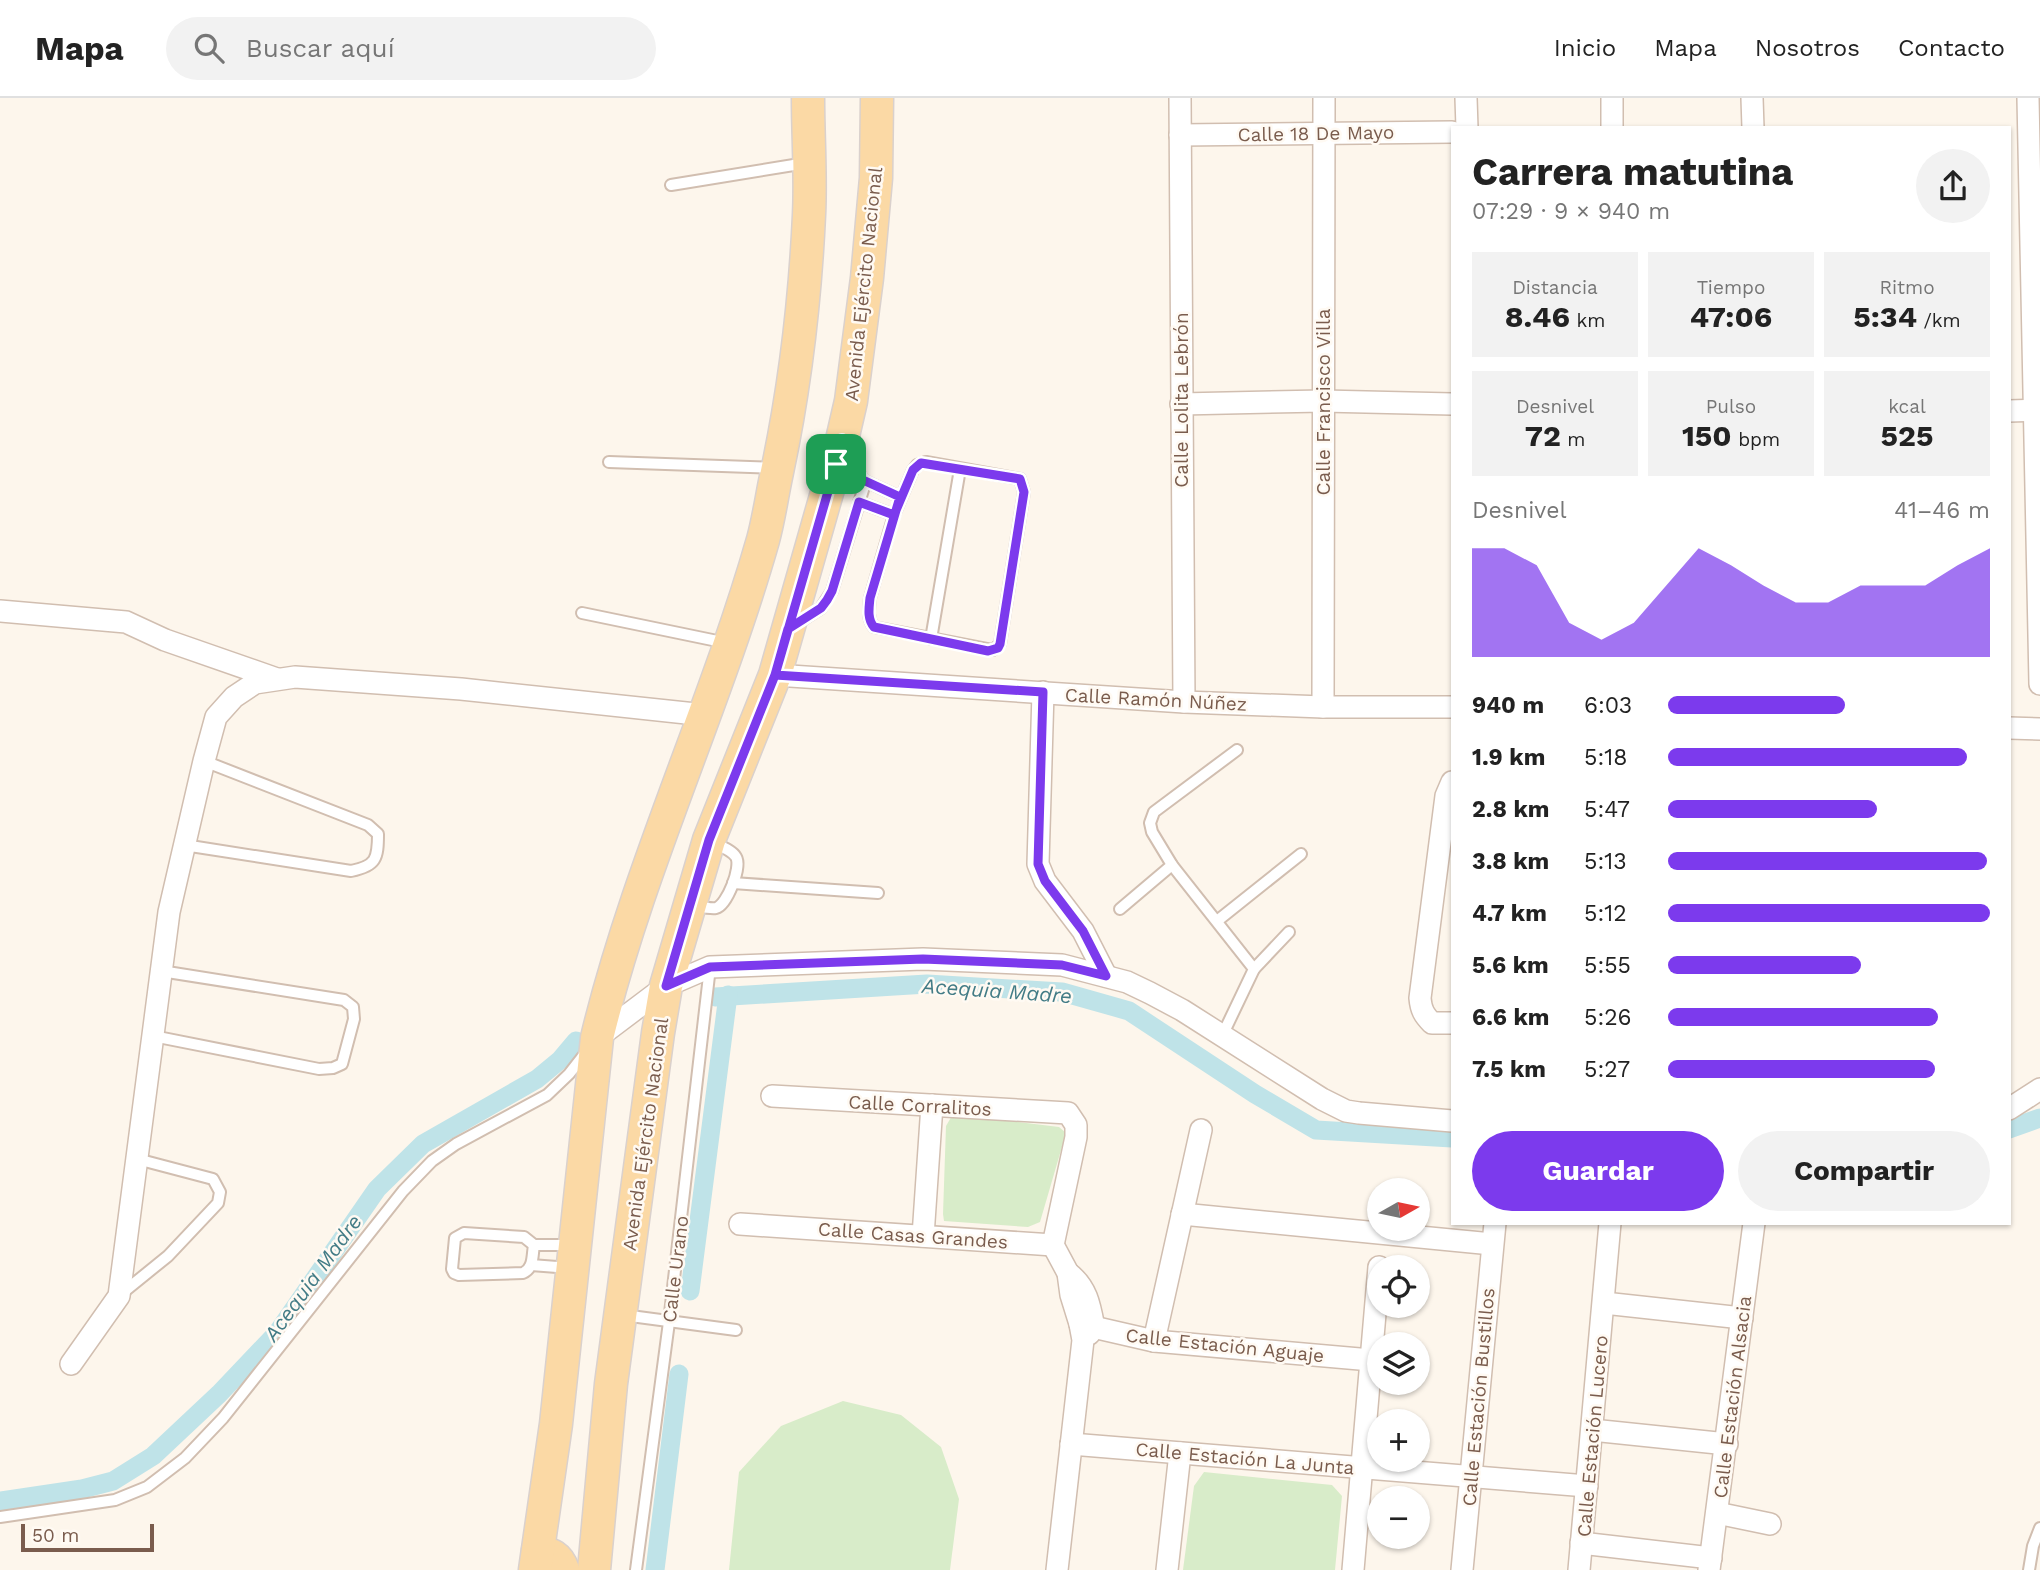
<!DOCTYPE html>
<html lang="es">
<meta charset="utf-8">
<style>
body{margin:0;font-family:"Work Sans",sans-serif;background:#f2f2f2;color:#222;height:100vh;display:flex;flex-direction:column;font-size:26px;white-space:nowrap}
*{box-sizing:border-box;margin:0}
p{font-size:23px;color:#767676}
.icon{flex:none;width:38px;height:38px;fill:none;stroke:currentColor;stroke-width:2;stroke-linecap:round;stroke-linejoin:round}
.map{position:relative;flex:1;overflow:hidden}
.panel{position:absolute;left:1451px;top:28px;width:560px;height:1099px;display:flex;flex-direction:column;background:#fff;border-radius:0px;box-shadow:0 2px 5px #0004}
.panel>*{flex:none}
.needle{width:46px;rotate:81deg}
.controls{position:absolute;left:1367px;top:1080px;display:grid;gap:14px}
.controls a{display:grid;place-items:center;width:63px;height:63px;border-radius:50%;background:#fff;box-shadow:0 2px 5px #0004;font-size:35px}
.scale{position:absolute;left:21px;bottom:18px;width:133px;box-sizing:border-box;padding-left:7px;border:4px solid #7a5c4d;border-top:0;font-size:19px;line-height:24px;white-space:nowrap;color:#7a5c4d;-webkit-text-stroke:5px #fffaf3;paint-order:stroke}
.pin{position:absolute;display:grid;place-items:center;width:60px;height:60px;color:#fff;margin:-30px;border-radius:14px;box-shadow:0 4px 10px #0006}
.round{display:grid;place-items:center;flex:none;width:74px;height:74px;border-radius:37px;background:#f2f2f2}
.overview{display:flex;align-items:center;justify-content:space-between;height:119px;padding:0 21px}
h1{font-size:38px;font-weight:700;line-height:52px}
.metrics{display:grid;grid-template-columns:repeat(3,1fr);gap:10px;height:119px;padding:7px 21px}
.metrics div{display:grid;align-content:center;border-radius:0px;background:#f2f2f2;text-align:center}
.metrics b{font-size:30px;font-weight:700}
.metrics small{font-size:19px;font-weight:400}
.metrics p{font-size:19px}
.chart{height:196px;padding:14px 21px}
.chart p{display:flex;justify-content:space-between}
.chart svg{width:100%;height:126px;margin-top:7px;fill:#7c3aed;opacity:.7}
.button{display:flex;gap:14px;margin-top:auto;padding:14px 21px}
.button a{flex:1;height:80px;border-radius:42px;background:#7c3aed;color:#fff;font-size:28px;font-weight:700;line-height:80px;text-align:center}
.button a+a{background:#f2f2f2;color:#222}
ul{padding:0 21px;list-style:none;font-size:23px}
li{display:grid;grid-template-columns:112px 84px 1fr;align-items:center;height:52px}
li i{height:18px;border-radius:9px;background:#7c3aed}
header{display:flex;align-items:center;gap:42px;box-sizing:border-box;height:98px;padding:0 35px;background:#fff;border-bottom:2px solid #e0e0e0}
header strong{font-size:33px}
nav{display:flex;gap:38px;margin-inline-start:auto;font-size:24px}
.search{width:490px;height:63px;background:#f2f2f2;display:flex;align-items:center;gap:18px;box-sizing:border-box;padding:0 24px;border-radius:38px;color:#767676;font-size:26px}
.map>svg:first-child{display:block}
.green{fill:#d8ecc9}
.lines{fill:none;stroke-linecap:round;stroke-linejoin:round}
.canal{stroke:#bfe3e8;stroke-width:19}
.service-casing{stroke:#d1beb0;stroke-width:14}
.minor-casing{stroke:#d1beb0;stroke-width:24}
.primary-casing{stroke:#dad1cd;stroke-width:35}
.service{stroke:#fff;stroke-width:10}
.minor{stroke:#fff;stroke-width:21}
.primary{stroke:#fbd9a5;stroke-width:32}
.route-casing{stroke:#fff;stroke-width:14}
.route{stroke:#7c3aed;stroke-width:9}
.labels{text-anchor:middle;stroke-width:5;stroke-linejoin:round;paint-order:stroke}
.street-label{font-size:19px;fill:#7a5c4d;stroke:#fffaf3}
.water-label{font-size:21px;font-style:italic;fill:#437c86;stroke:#fffaf3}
</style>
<header>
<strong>Mapa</strong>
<div class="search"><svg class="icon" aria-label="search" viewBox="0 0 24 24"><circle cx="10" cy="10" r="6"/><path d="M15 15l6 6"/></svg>Buscar aquí</div>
<nav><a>Inicio</a><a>Mapa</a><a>Nosotros</a><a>Contacto</a></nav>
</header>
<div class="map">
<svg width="2040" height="1472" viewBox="0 0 2040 1472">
<rect width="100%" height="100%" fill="#fdf6ec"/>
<g class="green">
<polygon points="953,1016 1059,1029 1066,1035 1040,1124 1028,1129 944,1123 943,1116 946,1028"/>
<polygon points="843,1303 901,1317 941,1349 959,1401 950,1472 729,1472 739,1374 781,1328"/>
<polygon points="1204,1374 1332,1387 1342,1398 1335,1472 1183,1472 1194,1388"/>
</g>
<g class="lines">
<g class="canal">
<polyline points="715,899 927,886 1062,894 1129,913 1255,996 1316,1032 1452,1040"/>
<polyline points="2009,1031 2040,1020"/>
<polyline points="690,1193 728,897"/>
<polyline points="0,1403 82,1391 113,1383 153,1358 219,1296 278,1234 377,1091 423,1046 537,981 560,962 576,943"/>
<polyline points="655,1472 679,1276"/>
</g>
<defs>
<g id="service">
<polyline points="671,87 806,65"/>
<polyline points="609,364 775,370"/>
<path d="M 926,364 L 1020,381 L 1024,394 L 1000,546 L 993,552 L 874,529 C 867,521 869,510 870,500 L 894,417 L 913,372 L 917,367 Z"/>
<polyline points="863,382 900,399"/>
<polyline points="859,404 894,417"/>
<polyline points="582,515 727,545"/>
<polyline points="796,526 821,510 832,493 863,392 863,382 846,350"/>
<polyline points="931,541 960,371"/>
<path d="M 184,747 L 351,773 C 376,768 378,761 378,736 L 368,727 L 204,663"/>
<polyline points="733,785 878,795"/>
<path d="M 693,807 C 699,808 709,811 716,810 C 727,807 742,769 736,759 C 732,752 720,748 712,744"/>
<polyline points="1120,811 1172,767"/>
<polyline points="1217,823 1301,756"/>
<polyline points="1254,871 1289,834"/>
<polyline points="153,938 319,971 333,970 342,966 354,921 353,909 344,902 161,873"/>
<polyline points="1222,938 1254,871 1172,767 1152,734 1150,725 1154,714 1237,652"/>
<path d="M 534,1147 C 532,1158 534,1170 523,1175 L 459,1177 L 454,1175 L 452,1171 L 455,1140 L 464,1135 L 524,1139 L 534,1147 L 573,1147"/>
<polyline points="531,1167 570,1170"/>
<polyline points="121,1196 168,1158 218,1105 220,1094 213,1081 137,1061"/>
<polyline points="623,1217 736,1232"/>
<polyline points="0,1419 115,1402 147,1389 185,1360 223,1320 403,1093 432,1063 456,1046 547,997 569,976 587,953"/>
<polyline points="636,1472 669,1224 710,869"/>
<polyline points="2029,1472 2033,1448 2040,1430"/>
</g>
<g id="minor">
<polyline points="1180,0 1184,604"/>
<polyline points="1466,0 1467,30"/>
<polyline points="1752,0 1753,30"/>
<polyline points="2028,0 2040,586"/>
<polyline points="1612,30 1612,0"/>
<polyline points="1180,37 1452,34"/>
<polyline points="1181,306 1323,303 1452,306"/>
<polyline points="2009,313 2040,312"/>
<polyline points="0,513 126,524 165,542 277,581"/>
<polyline points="775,577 1184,604 1323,609 1452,609"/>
<polyline points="1043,594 1038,766 1045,783 1083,833 1106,878"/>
<polyline points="1323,609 1324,0"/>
<polyline points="2009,630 2040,631"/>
<path d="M 1452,684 L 1446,698 L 1420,900 C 1421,912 1424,917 1432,925 L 1452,925"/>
<polyline points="597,940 666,888 710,869 923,861 1062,867 1127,884 1150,895 1182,912 1322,1001 1346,1013 1359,1015 1452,1023"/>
<polyline points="772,998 1068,1015 1076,1027 1076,1039 1053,1147"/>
<polyline points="2009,1011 2040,991"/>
<polyline points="1182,1116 1492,1146"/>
<polyline points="740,1126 1053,1147"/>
<polyline points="923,1138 932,1007"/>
<polyline points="1053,1147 1068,1175 1071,1197 1080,1226 1083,1242 1057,1472"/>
<path d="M 1068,1175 C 1087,1189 1090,1208 1094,1230 L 1089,1236"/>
<polyline points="1604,1205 1742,1220"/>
<polyline points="1080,1226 1154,1243 1371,1262"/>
<polyline points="1154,1243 1201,1032"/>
<polyline points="71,1266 119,1198 169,814 204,663 216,619 234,599 255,585 295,579 461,591 705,617"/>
<polyline points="1592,1332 1727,1346"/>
<polyline points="1071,1346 1587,1388"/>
<polyline points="1717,1415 1770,1426"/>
<polyline points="1581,1445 1711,1460"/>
<polyline points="1167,1472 1180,1355"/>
<polyline points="1353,1472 1379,1169"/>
<polyline points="1462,1472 1495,1125"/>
<polyline points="1579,1472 1610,1125"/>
<polyline points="1709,1472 1754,1125"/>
</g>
<g id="primary">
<path d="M 538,1453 C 551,1456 558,1458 563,1472"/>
<path d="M 535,1472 L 556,1326 L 597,940 C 638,770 715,610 763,442 C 769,420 772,397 777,374 C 795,289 805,204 809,117 C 811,78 808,39 808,0"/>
<polyline points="594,1472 611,1286 658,935 666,888 709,742 775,577 842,342 851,303 867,180 876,80 877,0"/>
</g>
</defs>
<use href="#service" class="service-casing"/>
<use href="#minor" class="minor-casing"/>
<use href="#primary" class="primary-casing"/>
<use href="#service" class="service"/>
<use href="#minor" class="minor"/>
<use href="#primary" class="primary"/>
</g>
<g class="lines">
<defs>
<path id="route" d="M 836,366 L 775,577 L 709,742 L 666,888 L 710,869 L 923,861 L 1062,867 L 1106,878 L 1083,833 L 1045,783 L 1038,766 L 1043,594 L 775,577 L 788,531 L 821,510 L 827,502 L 832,493 L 859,404 L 894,417 L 913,372 L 921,365 L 1020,381 L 1024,394 L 1000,546 L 998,550 L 988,553 L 874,529 C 867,521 869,510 870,500 L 900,399 L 863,382 L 842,342 L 836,366"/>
</defs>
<use href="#route" class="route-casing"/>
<use href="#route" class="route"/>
</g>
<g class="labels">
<g class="street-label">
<text transform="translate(1316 35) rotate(-1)" y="7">Calle 18 De Mayo</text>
<text transform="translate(863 186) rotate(-84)" y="7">Avenida Ejército Nacional</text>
<text transform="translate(1181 302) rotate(-90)" y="7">Calle Lolita Lebrón</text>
<text transform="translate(1323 304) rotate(-90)" y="7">Calle Francisco Villa</text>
<text transform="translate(1156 601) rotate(3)" y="7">Calle Ramón Núñez</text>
<text transform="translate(920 1007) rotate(3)" y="7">Calle Corralitos</text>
<text transform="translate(645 1036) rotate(-82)" y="7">Avenida Ejército Nacional</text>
<text transform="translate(913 1137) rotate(4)" y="7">Calle Casas Grandes</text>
<text transform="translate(675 1171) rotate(-83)" y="7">Calle Urano</text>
<text transform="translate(1225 1247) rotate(6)" y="7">Calle Estación Aguaje</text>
<text transform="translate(1478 1299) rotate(-85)" y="7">Calle Estación Bustillos</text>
<text transform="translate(1732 1299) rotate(-83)" y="7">Calle Estación Alsacia</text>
<text transform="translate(1592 1338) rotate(-85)" y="7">Calle Estación Lucero</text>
<text transform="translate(1245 1360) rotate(5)" y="7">Calle Estación La Junta</text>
</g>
<g class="water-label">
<text transform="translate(997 893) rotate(4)" y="7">Acequia Madre</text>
<text transform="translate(313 1180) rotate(-54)" y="7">Acequia Madre</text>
</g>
</g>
</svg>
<div class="controls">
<a><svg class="needle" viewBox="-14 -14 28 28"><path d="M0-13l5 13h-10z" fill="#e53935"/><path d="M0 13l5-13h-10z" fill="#767676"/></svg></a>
<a><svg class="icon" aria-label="locate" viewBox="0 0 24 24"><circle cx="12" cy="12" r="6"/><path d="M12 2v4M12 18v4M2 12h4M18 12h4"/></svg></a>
<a><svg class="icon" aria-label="layers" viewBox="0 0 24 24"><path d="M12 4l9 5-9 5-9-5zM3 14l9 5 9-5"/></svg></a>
<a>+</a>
<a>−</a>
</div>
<div class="scale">50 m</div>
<div class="pin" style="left:836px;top:366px;background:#1e9e55"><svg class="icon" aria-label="arrive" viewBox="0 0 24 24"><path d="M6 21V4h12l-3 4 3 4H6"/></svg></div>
<section class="panel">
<div class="overview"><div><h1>Carrera matutina</h1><p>07:29 · 9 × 940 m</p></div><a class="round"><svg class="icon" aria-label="share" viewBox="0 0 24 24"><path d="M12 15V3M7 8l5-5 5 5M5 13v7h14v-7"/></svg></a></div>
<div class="metrics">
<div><p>Distancia</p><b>8.46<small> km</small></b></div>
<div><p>Tiempo</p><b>47:06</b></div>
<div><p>Ritmo</p><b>5:34<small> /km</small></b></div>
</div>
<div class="metrics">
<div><p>Desnivel</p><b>72<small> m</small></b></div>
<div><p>Pulso</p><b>150<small> bpm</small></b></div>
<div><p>kcal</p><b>525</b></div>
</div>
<div class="chart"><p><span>Desnivel</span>41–46 m</p>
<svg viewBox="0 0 160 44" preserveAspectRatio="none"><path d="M0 44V6L10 6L20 12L30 32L40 38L50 32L60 19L70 6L80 12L90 19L100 25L110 25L120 19L130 19L140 19L150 12L160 6V44z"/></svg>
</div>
<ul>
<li><b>940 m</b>6:03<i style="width:55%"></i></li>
<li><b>1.9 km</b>5:18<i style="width:93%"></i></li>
<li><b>2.8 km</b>5:47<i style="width:65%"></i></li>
<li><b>3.8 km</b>5:13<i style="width:99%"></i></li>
<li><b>4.7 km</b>5:12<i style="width:100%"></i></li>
<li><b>5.6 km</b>5:55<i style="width:60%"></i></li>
<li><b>6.6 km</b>5:26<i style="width:84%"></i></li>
<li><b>7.5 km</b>5:27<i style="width:83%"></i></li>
</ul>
<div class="button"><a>Guardar</a><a>Compartir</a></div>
</section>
</div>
